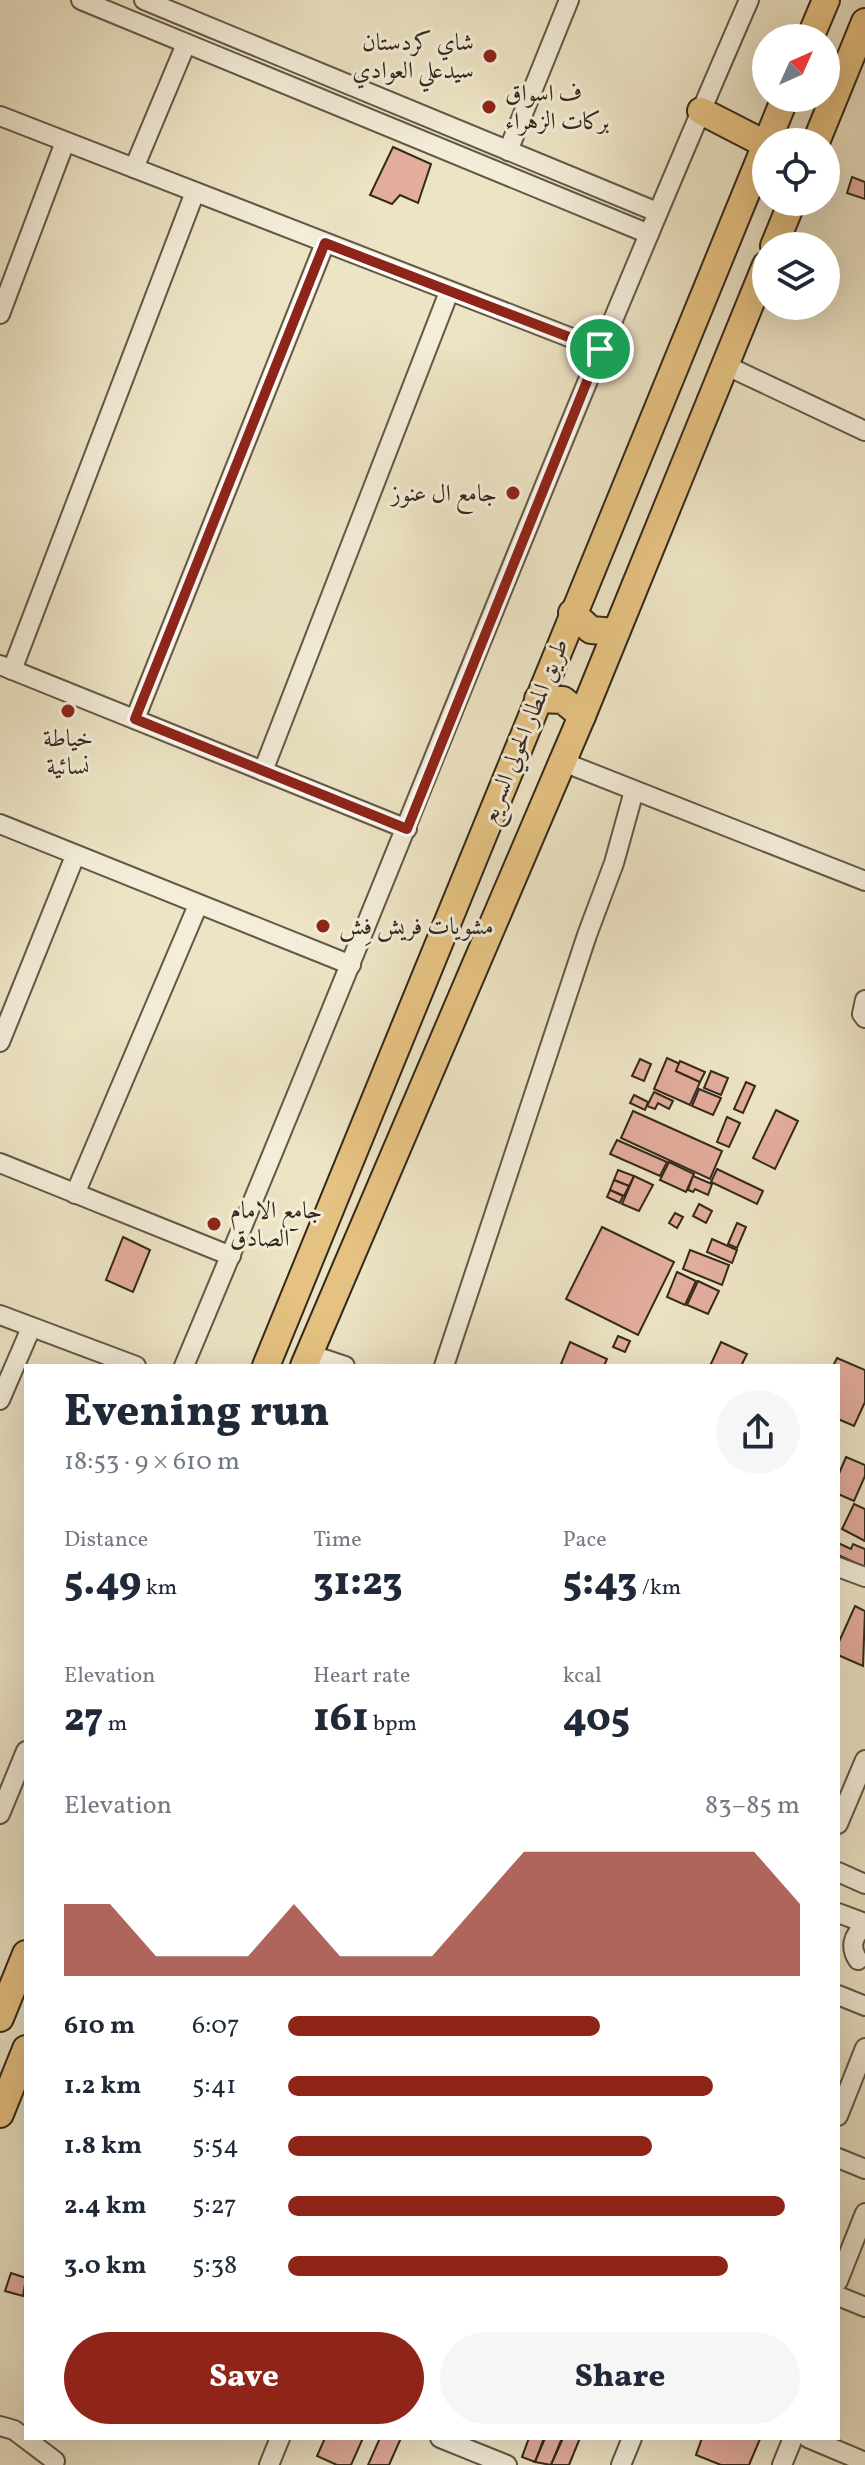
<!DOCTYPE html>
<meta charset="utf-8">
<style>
body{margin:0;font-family:Vollkorn,Amiri,serif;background:#f6f6f7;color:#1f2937;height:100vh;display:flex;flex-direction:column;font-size:30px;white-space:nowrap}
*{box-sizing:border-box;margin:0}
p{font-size:26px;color:#747a83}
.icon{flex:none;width:44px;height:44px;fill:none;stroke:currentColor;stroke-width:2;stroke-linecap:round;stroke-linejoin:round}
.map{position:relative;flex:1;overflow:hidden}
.panel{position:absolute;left:24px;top:1364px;width:816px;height:1076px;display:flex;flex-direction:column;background:#fff;border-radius:0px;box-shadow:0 8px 32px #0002}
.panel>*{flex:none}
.needle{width:52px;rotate:45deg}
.fabs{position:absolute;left:752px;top:24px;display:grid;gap:16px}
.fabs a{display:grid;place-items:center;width:88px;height:88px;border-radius:50%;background:#fff;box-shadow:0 8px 32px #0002;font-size:40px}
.pin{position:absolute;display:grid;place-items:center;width:68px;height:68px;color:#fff;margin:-34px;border:4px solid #fff;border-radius:50%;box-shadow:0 2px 8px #0007}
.round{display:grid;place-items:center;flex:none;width:84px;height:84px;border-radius:42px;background:#f6f6f7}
.headline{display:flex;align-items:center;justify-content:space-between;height:136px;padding:0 40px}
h1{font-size:44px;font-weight:800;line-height:60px}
.metrics{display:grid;grid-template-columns:repeat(3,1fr);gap:12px;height:136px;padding:8px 40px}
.metrics div{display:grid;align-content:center}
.metrics b{font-size:40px;font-weight:800}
.metrics small{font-size:22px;font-weight:400}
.metrics p{font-size:22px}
.chart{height:224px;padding:16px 40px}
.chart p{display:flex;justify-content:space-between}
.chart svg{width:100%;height:144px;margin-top:8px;fill:#8f2418;opacity:.7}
.cta{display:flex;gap:16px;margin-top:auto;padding:16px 40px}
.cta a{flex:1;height:92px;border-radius:48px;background:#8f2418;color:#fff;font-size:32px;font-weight:800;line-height:92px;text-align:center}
.cta a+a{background:#f6f6f7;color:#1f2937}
ul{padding:0 40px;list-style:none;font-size:26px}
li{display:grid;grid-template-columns:128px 96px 1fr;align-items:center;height:60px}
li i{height:20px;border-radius:10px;background:#8f2418}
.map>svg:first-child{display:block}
.building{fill:#e3ad9d;stroke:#34291c;stroke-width:2}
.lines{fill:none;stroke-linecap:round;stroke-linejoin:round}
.minor-casing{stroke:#625846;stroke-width:22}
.highway-casing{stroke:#34291c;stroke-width:30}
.minor{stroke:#f3edd9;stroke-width:18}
.highway{stroke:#e6c282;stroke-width:26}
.route-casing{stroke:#fff;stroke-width:16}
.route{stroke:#8f2418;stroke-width:10}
.poi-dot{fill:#8f2418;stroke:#f3edd9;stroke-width:3}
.labels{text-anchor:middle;stroke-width:6;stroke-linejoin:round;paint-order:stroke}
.poi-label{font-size:24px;fill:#34291c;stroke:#f3edd9;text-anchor:start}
.street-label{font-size:24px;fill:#34291c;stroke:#f3edd9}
</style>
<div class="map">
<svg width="865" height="2465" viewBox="0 0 865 2465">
<rect width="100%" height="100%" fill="#ede4c5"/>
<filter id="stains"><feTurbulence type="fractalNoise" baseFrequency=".0025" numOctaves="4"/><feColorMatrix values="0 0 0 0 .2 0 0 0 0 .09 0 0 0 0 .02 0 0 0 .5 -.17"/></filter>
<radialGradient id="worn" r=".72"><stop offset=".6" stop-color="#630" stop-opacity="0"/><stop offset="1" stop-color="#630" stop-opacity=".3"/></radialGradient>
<g class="building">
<polygon points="393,147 431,164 418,203 400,195 392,204 370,195"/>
<polygon points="852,177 865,182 865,199 847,193"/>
<polygon points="667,1058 680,1064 676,1071 700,1082 690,1105 654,1089"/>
<polygon points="640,1059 651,1064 644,1081 632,1076"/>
<polygon points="680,1061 705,1072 700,1082 676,1071"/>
<polygon points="711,1071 728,1078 721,1095 704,1088"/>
<polygon points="746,1082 755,1086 743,1113 734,1109"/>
<polygon points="699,1089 721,1098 713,1115 692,1106"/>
<polygon points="654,1092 673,1101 669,1109 658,1103 655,1109 647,1106"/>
<polygon points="634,1095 648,1102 645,1110 630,1103"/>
<polygon points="776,1110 798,1121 775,1169 753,1158"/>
<polygon points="633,1111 722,1151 710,1179 621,1138"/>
<polygon points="727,1117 740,1123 729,1147 717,1142"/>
<polygon points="617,1140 667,1162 660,1176 610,1154"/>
<polygon points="669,1162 694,1174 686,1192 660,1180"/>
<polygon points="717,1169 763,1191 757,1204 711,1182"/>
<polygon points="618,1170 634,1176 629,1186 614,1180"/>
<polygon points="634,1176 653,1185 639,1211 622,1204"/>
<polygon points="693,1176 712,1184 708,1195 695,1189 693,1192 688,1190"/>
<polygon points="614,1180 629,1186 624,1196 610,1190"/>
<polygon points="610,1190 623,1196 620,1203 607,1197"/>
<polygon points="699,1204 712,1211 706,1223 693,1216"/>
<polygon points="675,1213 683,1217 677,1228 669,1223"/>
<polygon points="737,1223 746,1227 737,1248 728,1244"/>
<polygon points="602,1227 674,1262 638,1335 566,1299"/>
<polygon points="123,1237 150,1250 133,1292 106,1280"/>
<polygon points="712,1239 737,1250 732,1263 707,1252"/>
<polygon points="690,1250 729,1265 722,1285 683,1269"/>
<polygon points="677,1272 696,1281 685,1305 667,1297"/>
<polygon points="698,1281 719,1291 708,1314 687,1305"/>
<polygon points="618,1336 630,1341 625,1352 613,1347"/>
<polygon points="570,1342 607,1359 604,1366 566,1366 561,1364"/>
<polygon points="721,1342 747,1354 741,1366 710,1366"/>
<polygon points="837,1358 865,1370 865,1402 854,1426 838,1419 838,1366 833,1366"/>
<polygon points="846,1457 865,1465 865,1476 854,1501 838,1494 838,1476"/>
<polygon points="854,1504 865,1509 865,1541 842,1529"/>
<polygon points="838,1543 851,1549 853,1544 865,1549 865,1567 838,1555"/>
<polygon points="855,1606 865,1611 863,1666 838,1655 838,1644"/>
<polygon points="11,2273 26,2278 23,2296 5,2291"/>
<polygon points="325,2438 363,2438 351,2465 337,2465 317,2456"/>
<polygon points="380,2438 401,2438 389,2465 368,2465"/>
<polygon points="529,2438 544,2438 535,2462 522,2457"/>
<polygon points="545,2438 562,2438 551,2465 535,2462"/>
<polygon points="563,2438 580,2438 569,2465 551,2465"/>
<polygon points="702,2438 758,2438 760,2439 749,2465 721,2465 696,2455"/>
</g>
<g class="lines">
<defs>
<g id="minor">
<polyline points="81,0 649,234"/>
<polyline points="144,0 657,212"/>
<polyline points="0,116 600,349"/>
<polyline points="508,151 569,0"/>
<polyline points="134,168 186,44"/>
<polyline points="0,314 65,142"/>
<polyline points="725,365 865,431"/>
<polyline points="0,665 407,829"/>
<polyline points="12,670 195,192"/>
<polyline points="135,719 325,243"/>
<polyline points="563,762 865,881"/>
<polyline points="263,771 449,292"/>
<polyline points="0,824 351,965"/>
<polyline points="865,1000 862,1014 865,1018"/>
<polyline points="0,1042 75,856"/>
<polyline points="0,1163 231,1256"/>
<polyline points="75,1194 198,905"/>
<polyline points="0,1315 136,1366"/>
<polyline points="309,1354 345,1366"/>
<path d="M 184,1366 C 376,912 552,452 749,0"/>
<polyline points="444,1366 587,935 614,863 634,791"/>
<polyline points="0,1400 31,1328"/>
<polyline points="838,1567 865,1577"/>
<polyline points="0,1814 26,1751"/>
<polyline points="838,1824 865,1760"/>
<polyline points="838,1872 865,1884"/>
<polyline points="838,1913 865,1923"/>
<path d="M 858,1960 C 850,1948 852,1935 865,1927"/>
<polyline points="838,1995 865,2006"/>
<polyline points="838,2116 865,2048"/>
<polyline points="838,2158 865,2169"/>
<polyline points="838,2281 865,2213"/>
<polyline points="838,2296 865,2307"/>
<polyline points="0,2426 14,2430 55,2461"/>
<polyline points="440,2438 507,2465"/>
<polyline points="808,2438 865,2462"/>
<polyline points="269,2465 280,2438"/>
<polyline points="621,2465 632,2438"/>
<polyline points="782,2465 793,2438"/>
</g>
<g id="highway">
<polyline points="810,38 826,0"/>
<polyline points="701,111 765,144"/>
<polyline points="816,142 865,22"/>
<polyline points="774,246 792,202"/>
<polyline points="572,613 591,630 616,632"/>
<polyline points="538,699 563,700 582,716"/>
<polyline points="266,1366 785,98"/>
<polyline points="304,1366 582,716 766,265"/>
<polyline points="0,2018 26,1954"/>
<polyline points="0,2114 26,2049"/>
</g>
</defs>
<use href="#minor" class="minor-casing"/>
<use href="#highway" class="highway-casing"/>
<use href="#minor" class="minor"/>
<use href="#highway" class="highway"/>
</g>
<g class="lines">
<defs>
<polygon id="route" points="325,243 600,349 407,829 135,719"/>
</defs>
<use href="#route" class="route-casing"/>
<use href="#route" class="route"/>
</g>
<g class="poi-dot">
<circle cx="490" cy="56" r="8"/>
<circle cx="489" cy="107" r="8"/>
<circle cx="513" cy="493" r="8"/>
<circle cx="68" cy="711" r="8"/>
<circle cx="323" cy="926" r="8"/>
<circle cx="214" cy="1224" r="8"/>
</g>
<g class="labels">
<g class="poi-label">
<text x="474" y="50" text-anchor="end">شاي كردستان<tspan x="474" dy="28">سيدعلي العوادي</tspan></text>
<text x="505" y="101">ف اسواق<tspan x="505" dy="28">بركات الزهراء</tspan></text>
<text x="497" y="501" text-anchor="end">جامع ال عنوز</text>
<text x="68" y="746" text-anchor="middle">خياطة<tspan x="68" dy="28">نسائية</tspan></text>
<text x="339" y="934">مشويات فريش فِش</text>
<text x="230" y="1218">جامع الامام<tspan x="230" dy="28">الصادق</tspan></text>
</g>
<g class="street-label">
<text transform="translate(524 731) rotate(-68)" y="8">طريق المطار الحولي السريع</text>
</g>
</g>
<rect width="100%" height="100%" filter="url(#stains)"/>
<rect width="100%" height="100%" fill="url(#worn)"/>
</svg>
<div class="fabs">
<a><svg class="needle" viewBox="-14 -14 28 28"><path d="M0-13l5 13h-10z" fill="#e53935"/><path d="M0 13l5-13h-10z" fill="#747a83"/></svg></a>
<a><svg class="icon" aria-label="locate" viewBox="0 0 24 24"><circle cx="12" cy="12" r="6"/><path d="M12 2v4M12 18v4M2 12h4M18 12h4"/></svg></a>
<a><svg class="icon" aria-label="layers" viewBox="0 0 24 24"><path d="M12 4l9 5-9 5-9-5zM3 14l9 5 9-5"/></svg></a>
</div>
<div class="pin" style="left:600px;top:349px;background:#1e9e55"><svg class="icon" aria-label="arrive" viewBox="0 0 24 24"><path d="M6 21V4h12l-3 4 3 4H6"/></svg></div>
<section class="panel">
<div class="headline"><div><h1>Evening run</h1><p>18:53 · 9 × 610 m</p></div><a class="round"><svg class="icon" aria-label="share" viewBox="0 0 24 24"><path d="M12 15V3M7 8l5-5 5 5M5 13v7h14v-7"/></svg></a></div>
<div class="metrics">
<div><p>Distance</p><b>5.49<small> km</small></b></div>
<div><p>Time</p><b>31:23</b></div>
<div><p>Pace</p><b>5:43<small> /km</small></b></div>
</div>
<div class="metrics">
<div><p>Elevation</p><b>27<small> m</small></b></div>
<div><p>Heart rate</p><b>161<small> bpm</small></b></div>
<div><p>kcal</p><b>405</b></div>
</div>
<div class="chart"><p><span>Elevation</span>83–85 m</p>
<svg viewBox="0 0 160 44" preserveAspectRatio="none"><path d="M0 44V22L10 22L20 38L30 38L40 38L50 22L60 38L70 38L80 38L90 22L100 6L110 6L120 6L130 6L140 6L150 6L160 22V44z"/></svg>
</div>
<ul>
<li><b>610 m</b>6:07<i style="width:61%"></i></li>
<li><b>1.2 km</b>5:41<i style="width:83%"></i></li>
<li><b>1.8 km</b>5:54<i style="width:71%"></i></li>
<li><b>2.4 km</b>5:27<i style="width:97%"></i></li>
<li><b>3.0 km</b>5:38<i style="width:86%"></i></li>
</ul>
<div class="cta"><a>Save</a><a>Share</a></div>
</section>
</div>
